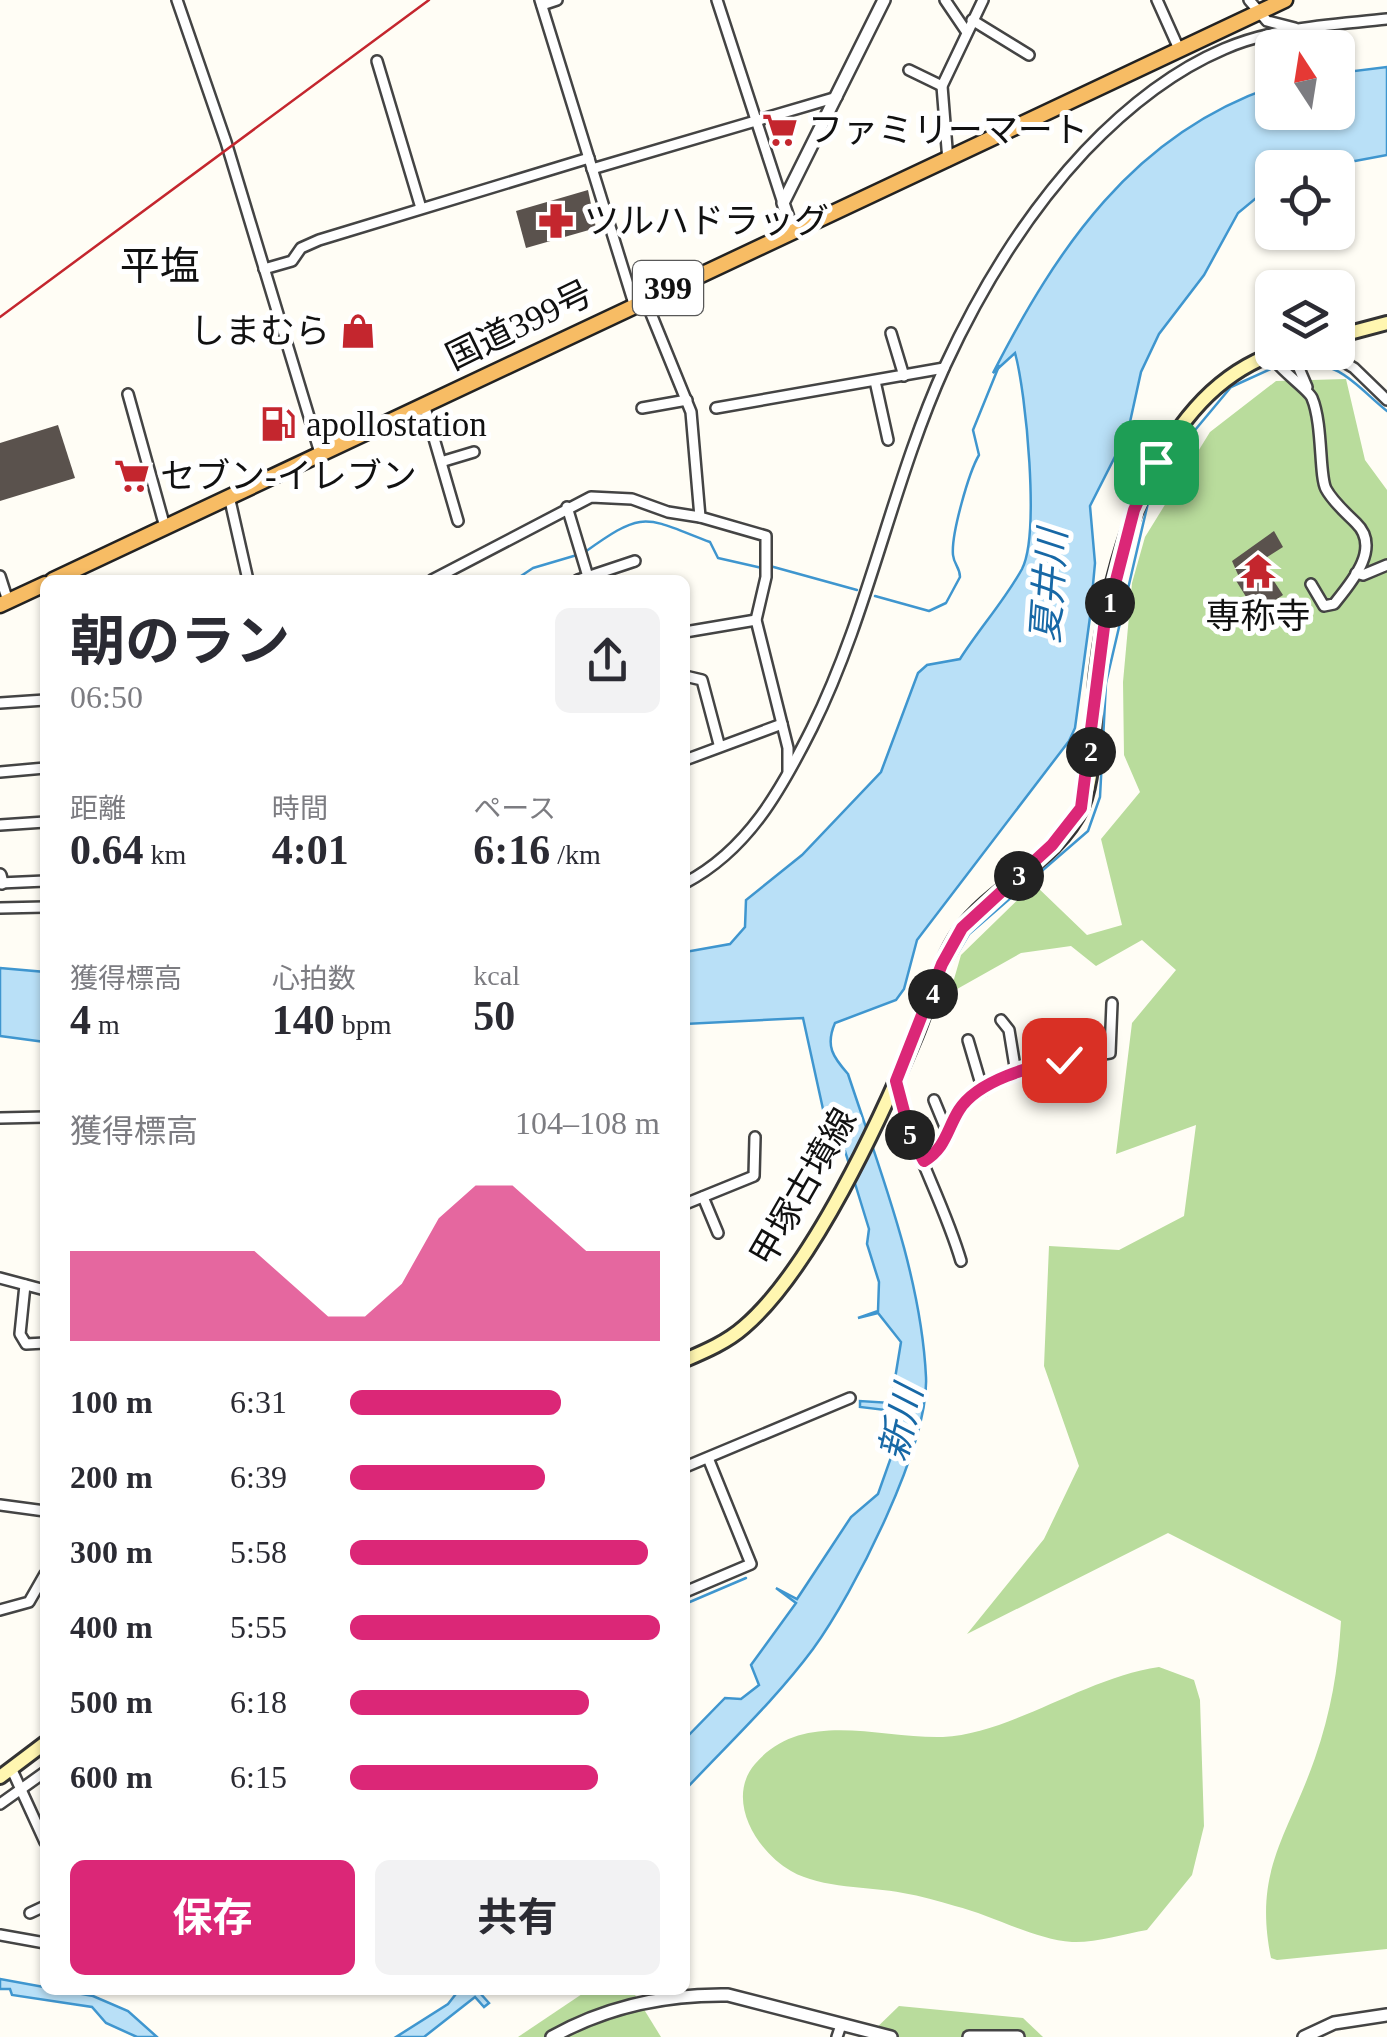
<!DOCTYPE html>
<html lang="ja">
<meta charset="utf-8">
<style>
body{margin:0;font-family:"Times New Roman","Noto Sans JP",serif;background:#f2f2f3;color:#2b2b33;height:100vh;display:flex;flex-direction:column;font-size:38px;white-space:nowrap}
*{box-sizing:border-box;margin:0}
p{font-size:32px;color:#7c7c81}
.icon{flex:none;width:55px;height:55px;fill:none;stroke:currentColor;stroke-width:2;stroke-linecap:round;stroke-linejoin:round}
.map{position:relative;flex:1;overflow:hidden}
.drawer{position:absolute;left:40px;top:575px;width:650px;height:1420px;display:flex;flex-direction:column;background:#fff;border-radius:15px;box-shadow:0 2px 8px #0004}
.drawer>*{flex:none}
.needle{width:65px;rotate:348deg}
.tools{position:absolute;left:1255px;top:30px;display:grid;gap:20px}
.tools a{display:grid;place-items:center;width:100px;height:100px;border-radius:15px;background:#fff;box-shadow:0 2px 8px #0004;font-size:50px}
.pin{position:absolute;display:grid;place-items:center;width:85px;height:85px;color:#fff;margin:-42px;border-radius:20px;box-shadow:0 5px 15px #0006}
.km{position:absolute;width:50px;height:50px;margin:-25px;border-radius:50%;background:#222;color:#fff;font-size:28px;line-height:50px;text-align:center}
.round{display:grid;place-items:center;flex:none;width:105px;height:105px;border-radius:15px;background:#f2f2f3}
.headline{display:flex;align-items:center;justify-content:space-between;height:170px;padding:0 30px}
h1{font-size:55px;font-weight:700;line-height:75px}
.stats{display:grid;grid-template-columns:repeat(3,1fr);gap:15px;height:170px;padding:10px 30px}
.stats div{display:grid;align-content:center}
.stats b{font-size:42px;font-weight:700}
.stats small{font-size:28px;font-weight:400}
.stats p{font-size:28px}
.chart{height:280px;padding:20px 30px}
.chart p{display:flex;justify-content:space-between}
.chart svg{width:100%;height:180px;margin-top:10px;fill:#db2777;opacity:.7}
.cta{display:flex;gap:20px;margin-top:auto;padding:20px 30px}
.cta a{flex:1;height:115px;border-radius:15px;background:#db2777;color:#fff;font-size:40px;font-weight:700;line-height:115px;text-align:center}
.cta a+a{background:#f2f2f3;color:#2b2b33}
ul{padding:0 30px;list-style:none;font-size:32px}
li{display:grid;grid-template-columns:160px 120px 1fr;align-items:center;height:75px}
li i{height:25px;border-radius:12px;background:#db2777}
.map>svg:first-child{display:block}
.forest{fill:#b9dc9c}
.water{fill:#b9e0f7;stroke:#3f96cf;stroke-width:2.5}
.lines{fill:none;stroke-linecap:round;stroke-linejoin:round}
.stream{stroke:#3f96cf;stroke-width:2.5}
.building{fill:#5a524d}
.minor-casing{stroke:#444;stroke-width:14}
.tertiary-casing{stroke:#444;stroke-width:16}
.secondary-casing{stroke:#333;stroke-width:18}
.trunk-casing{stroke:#222;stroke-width:19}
.minor{stroke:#fff;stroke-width:9}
.tertiary{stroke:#fff;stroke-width:11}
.secondary{stroke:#fff6b0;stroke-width:12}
.trunk{stroke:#f7bc64;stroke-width:14}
.rail{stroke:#c4262e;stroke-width:2.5}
.route-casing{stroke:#fff;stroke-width:20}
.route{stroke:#db2777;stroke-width:12}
.labels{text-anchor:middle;stroke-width:10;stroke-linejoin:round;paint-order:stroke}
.shield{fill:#fff;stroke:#585858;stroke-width:2.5}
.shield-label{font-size:32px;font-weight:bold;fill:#111}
.poi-label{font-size:35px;fill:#111;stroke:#fff;text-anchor:start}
.street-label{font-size:35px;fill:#111;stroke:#fff}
.water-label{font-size:38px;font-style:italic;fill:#1768a6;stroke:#fff}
.quarter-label{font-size:40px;fill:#111;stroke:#fff}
</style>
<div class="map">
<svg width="1387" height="2037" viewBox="0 0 1387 2037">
<rect width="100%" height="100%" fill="#fffdf5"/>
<g class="forest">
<path d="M 1346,379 L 1365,460 L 1387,490 L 1387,1949 L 1277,1960 L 1271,1958 C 1253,1870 1288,1836 1315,1758 C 1331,1712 1338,1670 1341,1621 L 1168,1533 L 967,1634 L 1044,1539 L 1079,1466 L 1044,1366 L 1049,1246 L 1119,1250 L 1184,1216 L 1196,1125 L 1116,1154 L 1132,1023 L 1176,970 L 1142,940 L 1096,966 L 1071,946 L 1021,953 L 950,993 L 961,955 L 1034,884 L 1087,935 L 1122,925 L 1101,839 L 1140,792 L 1124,755 L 1123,682 L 1132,583 L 1145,537 L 1210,432 L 1276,381 Z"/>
<path d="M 1159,1667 L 1194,1680 L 1200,1700 L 1204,1826 L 1192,1875 L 1147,1930 C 1124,1934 1095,1943 1072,1942 C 1033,1939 992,1915 955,1906 C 938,1901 921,1896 903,1893 C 869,1886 822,1889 791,1871 C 756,1851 725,1799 755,1764 C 802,1708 881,1739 943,1737 C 1011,1734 1084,1678 1159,1667 Z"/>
<polygon points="588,1990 632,1990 661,2037 518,2037"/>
<polygon points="899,2006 1023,2018 1043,2037 867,2037"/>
</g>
<g class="water">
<path d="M 1387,67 L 1387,155 L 1323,167 L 1272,168 L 1272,185 L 1238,213 L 1204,275 L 1159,334 L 1141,372 L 1128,431 L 1090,506 L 1095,563 L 1090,617 L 1075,728 L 1069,741 L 917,940 L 904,989 L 896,1000 L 835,1023 C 825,1046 833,1057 848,1074 C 880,1171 921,1274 926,1377 C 929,1445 854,1593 813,1649 C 776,1699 728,1744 685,1790 L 685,1739 L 725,1698 L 741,1699 L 759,1685 L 751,1665 L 796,1603 L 776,1588 L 797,1599 L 851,1517 L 878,1494 L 894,1449 L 889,1421 L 901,1415 L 906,1386 L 899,1387 L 893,1411 L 860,1407 L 860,1401 L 891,1403 L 901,1342 L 878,1313 L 858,1318 L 878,1311 L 879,1282 L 867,1244 L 869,1229 L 845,1151 L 830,1141 L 803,1018 L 685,1024 L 685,952 L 730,944 L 745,927 L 746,900 L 802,855 L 881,772 L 918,673 L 927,665 L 960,659 C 979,629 1005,600 1022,569 C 1040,534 1026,392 1015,353 L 993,373 C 1057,248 1133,135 1272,87 L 1272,112 L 1338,112 L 1338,73 Z"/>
<polygon points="0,968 45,972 45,1042 0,1036"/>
<polygon points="0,1979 93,1996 128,2011 157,2037 137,2037 106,2023 92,2007 12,1995 10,1989 0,1989"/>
<polygon points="459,1990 483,1990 480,1993 489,2003 484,2007 475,1997 424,2037 396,2037 448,2004"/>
</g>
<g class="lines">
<g class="stream">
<path d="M 1299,363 C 1341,361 1357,387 1387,411"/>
<path d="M 585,552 C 645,509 644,517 710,542 L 718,558 L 762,568"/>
<polyline points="770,566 857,590"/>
<polyline points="515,580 533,568 577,555"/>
<path d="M 875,596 L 929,611 L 946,603 L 960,577 C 960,567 954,565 953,555 C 951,534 969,472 979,455 L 973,430 L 999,366"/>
<polyline points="953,961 969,934 1088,831 1100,797 1106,683 1148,503 1175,454 1231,387 1277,366"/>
<polyline points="685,1604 746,1578"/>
</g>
</g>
<g class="building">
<polygon points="588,190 596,228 526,248 516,211"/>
<polygon points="58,425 75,478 0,501 0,443"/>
<polygon points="1274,531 1283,547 1261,561 1283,595 1256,613 1235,579 1239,577 1232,561"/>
</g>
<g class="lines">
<defs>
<g id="minor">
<polyline points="177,0 226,142 320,453"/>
<polyline points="540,0 634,304"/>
<polyline points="717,0 783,203"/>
<polyline points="945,0 966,31"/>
<polyline points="1157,0 1179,49"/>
<polyline points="1249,0 1267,21 1295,28"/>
<polyline points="542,5 557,0"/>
<polyline points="972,20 1029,55"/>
<polyline points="377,61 421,208"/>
<polyline points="909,70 942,86"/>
<polyline points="948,161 942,86 983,0"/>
<polyline points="592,169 837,97"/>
<polyline points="264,269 292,261 301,248 319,240 589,158"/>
<polyline points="645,299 691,412 700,517 766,536 766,577 756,620 788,748 788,771"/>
<polyline points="891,333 904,376"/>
<polyline points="1292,352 1307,387"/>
<polyline points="1327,352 1354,368 1387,400"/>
<path d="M 1270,355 C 1281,371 1309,390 1312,398 C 1323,424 1319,476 1326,489 C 1333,502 1346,513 1356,523 C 1382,548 1351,583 1334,604 L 1324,606 L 1311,584"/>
<polyline points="875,381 888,440"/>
<polyline points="128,394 165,527"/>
<polyline points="424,404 458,521"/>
<polyline points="642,408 687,400"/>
<polyline points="716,408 944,368"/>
<polyline points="444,461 474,452"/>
<polyline points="229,496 248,580"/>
<polyline points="567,507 589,580"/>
<polyline points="1356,573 1363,575 1387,565"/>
<polyline points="0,576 8,601"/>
<polyline points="432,580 591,497 632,499 668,512 700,517"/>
<polyline points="578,580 635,561"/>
<polyline points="685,632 756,620"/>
<polyline points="685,676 702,680 719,744"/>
<polyline points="0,703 45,700"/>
<polyline points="685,760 782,724"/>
<polyline points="0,772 45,768"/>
<polyline points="0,825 45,822"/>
<polyline points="0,883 45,881"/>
<path d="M 685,883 C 748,850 781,790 812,728 C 869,613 892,483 945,366 C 981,288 1026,214 1085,151 C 1125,109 1170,72 1224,49 C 1274,27 1333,25 1387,19"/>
<polyline points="0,908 45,907"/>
<polyline points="1001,1020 1009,1030 1016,1073"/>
<polyline points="968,1040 983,1091"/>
<polyline points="1040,1040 1044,1064"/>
<path d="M 896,1081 C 909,1144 943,1199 961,1261"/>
<polyline points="934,1100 948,1134"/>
<polyline points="0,1118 45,1117"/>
<path d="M 924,1161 C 948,1147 946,1122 964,1104 C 1001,1066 1060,1061 1110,1053 L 1112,1003"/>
<polyline points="703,1197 718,1233"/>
<polyline points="685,1204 754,1176 755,1137"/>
<polyline points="0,1278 45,1290"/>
<polyline points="25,1285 20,1334 26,1344 45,1343"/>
<polyline points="685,1467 850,1398"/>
<polyline points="0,1505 45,1511"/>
<polyline points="685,1592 751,1564 708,1458"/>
<polyline points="0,1610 29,1602 45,1574"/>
<polyline points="12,1770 45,1842"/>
<polyline points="0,1804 45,1772"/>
<polyline points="30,1913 45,1906"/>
<polyline points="0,1935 45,1943"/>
<polyline points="837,2037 841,2025"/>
</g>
<g id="tertiary">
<polyline points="792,229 783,203 884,0"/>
<polyline points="0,875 2,883"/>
<path d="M 552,2037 C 607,2006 665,1994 728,1995 L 891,2037"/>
<polyline points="969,2037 1018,2037"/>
<polyline points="1304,2037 1334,2023 1387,2015"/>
</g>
<g id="secondary">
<polyline points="1338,336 1387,323"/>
<path d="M 685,1360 C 706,1351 727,1342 744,1327 C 812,1269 881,1118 916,1035 C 930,1001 939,961 960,931 C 993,885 1059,860 1082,807 C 1098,766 1091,715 1097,671 C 1110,559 1157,391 1279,352"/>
<polyline points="0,1777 45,1743"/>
</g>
<g id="trunk">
<polyline points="53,580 1285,0"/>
<polyline points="0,605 45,584"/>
</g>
</defs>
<use href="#minor" class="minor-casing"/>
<use href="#tertiary" class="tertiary-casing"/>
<use href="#secondary" class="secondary-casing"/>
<use href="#trunk" class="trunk-casing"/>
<use href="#minor" class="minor"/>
<use href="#tertiary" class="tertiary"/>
<use href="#secondary" class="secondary"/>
<use href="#trunk" class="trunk"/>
<polyline class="rail" points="0,317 429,0"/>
</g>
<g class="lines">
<defs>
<path id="route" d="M 1064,1060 C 1032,1066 978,1080 959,1110 C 947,1129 946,1148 924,1161 L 911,1138 L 896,1081 L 942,964 L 962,928 L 1052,845 L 1081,808 L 1104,627 L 1134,510 L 1156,462"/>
</defs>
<use href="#route" class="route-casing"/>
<use href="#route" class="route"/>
</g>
<defs>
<symbol id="supermarket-bare" viewBox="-9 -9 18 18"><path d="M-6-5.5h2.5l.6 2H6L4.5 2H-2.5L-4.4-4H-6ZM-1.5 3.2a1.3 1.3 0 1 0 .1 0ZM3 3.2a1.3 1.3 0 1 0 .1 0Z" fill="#c4262e" stroke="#fff" stroke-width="2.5" paint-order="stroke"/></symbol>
<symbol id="pharmacy-bare" viewBox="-9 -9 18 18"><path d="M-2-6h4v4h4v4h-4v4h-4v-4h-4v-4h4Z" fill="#c4262e" stroke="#fff" stroke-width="2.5" paint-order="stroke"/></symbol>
<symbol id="shop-bare" viewBox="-9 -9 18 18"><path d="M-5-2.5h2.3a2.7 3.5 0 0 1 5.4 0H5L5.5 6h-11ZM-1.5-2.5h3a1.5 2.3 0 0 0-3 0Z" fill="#c4262e" stroke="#fff" stroke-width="2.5" paint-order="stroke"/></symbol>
<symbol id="fuel-bare" viewBox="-9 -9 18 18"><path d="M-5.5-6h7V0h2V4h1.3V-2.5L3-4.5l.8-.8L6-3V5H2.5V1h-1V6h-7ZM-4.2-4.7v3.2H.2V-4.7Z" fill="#c4262e" stroke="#fff" stroke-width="2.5" paint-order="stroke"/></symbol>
<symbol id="temple-bare" viewBox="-9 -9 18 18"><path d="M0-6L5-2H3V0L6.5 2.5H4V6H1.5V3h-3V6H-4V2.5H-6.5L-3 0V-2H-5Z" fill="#c4262e" stroke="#fff" stroke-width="2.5" paint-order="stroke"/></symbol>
</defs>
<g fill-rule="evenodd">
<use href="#supermarket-bare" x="755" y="105" width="50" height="50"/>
<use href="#pharmacy-bare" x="531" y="196" width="50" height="50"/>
<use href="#shop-bare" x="333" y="306" width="50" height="50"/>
<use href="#fuel-bare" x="253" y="399" width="50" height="50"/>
<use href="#supermarket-bare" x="107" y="451" width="50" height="50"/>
<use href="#temple-bare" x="1233" y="546" width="50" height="50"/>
</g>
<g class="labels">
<rect class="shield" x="633" y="261" width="70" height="54" rx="8"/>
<g class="shield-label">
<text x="668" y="299">399</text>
</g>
<g class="poi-label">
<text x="808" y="142">ファミリーマート</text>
<text x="584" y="233">ツルハドラッグ</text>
<text x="330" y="343" text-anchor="end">しまむら</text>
<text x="306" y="436">apollostation</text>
<text x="160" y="488">セブン-イレブン</text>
<text x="1258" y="628" text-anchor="middle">専称寺</text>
</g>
<g class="street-label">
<text transform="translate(519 325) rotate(-26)" y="12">国道399号</text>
<text transform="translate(803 1187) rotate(-60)" y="12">甲塚古墳線</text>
</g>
<g class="water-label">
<text transform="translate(1049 586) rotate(-86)" y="13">夏井川</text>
<text transform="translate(901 1423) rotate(-77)" y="13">新川</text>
</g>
<g class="quarter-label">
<text x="160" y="280">平塩</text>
</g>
</g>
</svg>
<div class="tools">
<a><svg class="needle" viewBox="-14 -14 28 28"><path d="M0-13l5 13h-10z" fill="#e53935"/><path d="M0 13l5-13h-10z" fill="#7c7c81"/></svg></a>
<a><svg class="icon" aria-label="locate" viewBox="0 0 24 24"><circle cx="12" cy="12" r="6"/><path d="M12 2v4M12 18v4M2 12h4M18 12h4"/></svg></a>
<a><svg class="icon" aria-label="layers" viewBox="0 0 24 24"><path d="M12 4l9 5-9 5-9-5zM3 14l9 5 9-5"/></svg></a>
</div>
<div class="pin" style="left:1156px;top:462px;background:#1e9e55"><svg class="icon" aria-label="arrive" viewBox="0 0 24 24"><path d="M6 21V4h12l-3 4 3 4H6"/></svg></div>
<div class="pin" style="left:1064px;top:1060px;background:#d93025"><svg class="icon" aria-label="check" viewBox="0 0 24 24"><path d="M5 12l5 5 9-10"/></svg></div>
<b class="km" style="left:1110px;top:603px">1</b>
<b class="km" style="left:1091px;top:752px">2</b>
<b class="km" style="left:1019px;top:876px">3</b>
<b class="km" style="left:933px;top:994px">4</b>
<b class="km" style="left:910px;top:1135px">5</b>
<section class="drawer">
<div class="headline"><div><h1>朝のラン</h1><p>06:50</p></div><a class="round"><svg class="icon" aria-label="share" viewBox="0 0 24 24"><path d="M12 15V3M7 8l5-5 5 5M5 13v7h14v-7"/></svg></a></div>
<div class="stats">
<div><p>距離</p><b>0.64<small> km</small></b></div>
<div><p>時間</p><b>4:01</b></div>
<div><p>ペース</p><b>6:16<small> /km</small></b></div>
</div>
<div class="stats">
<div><p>獲得標高</p><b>4<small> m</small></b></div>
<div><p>心拍数</p><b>140<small> bpm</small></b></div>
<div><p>kcal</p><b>50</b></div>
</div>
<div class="chart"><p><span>獲得標高</span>104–108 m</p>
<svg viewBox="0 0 160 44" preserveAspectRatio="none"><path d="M0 44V22L10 22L20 22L30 22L40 22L50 22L60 30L70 38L80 38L90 30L100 14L110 6L120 6L130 14L140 22L150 22L160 22V44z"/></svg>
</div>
<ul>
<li><b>100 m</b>6:31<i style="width:68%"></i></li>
<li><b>200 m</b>6:39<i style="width:63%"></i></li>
<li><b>300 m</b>5:58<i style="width:96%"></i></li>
<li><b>400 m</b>5:55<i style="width:100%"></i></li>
<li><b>500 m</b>6:18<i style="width:77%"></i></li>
<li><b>600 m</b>6:15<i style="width:80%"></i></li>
</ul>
<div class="cta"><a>保存</a><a>共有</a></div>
</section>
</div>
